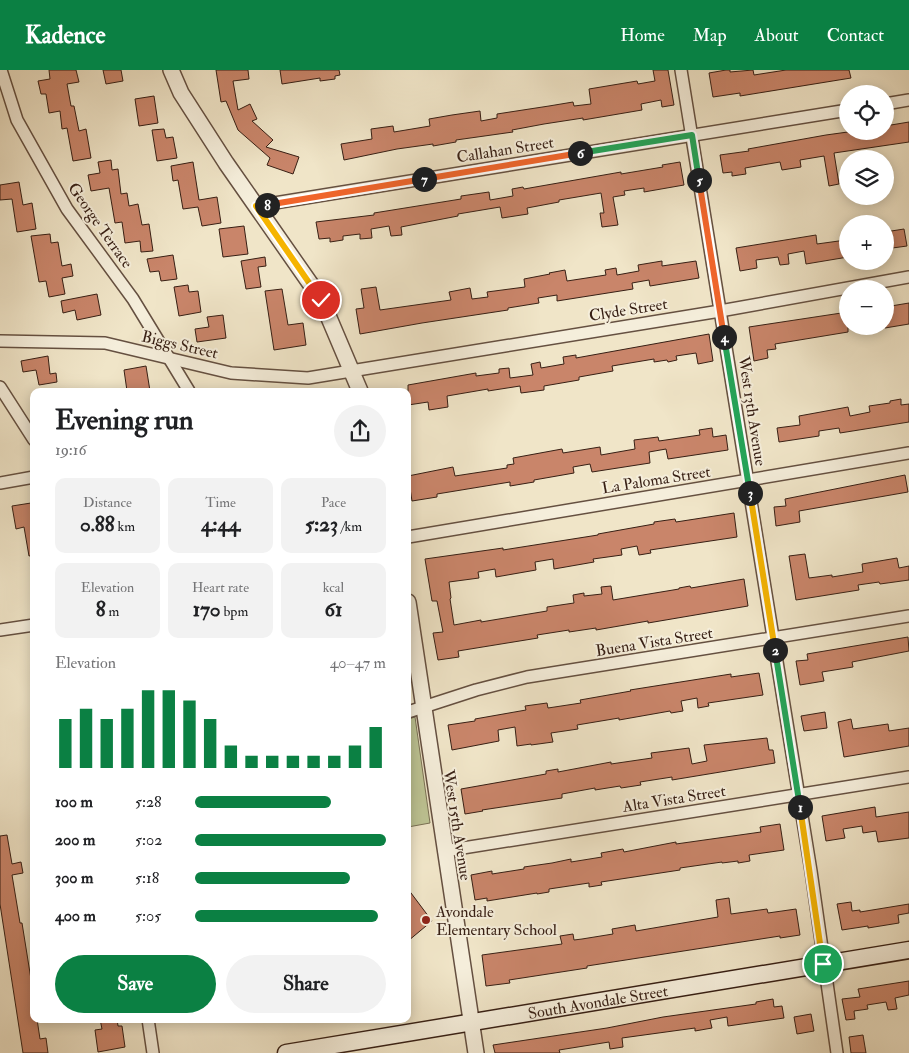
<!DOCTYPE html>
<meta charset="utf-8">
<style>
body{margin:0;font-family:"IM FELL Double Pica",serif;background:#f2f2f2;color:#202124;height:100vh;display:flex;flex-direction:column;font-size:19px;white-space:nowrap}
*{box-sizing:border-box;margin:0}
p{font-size:16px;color:#757577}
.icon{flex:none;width:28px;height:28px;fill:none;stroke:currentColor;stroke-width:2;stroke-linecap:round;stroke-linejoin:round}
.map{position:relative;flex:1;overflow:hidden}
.side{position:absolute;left:30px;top:318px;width:381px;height:635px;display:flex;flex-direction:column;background:#fff;border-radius:10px;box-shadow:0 2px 12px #0003}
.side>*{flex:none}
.tools{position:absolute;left:839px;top:15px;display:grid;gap:10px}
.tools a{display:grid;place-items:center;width:55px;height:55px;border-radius:50%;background:#fff;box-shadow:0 2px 12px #0003;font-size:25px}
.pin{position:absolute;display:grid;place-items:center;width:42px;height:42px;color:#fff;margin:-21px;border:2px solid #fff;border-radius:50%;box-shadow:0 1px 5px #0007}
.km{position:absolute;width:25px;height:25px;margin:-12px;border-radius:50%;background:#222;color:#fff;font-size:14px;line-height:25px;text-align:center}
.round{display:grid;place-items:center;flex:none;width:52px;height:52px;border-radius:26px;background:#f2f2f2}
.head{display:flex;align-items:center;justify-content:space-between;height:85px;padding:0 25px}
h1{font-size:28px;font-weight:800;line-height:38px}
.metrics{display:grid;grid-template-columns:repeat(3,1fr);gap:8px;height:85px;padding:5px 25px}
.metrics div{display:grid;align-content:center;border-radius:10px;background:#f2f2f2;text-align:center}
.metrics b{font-size:21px;font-weight:800}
.metrics small{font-size:14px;font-weight:400}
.metrics p{font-size:14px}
.chart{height:140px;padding:10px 25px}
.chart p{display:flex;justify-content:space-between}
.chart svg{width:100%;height:90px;margin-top:5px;stroke:#0b8043;stroke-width:6}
.action{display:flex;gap:10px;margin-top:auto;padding:10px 25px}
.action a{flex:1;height:58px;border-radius:30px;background:#0b8043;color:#fff;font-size:20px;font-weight:800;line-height:58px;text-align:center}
.action a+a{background:#f2f2f2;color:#202124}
ul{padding:0 25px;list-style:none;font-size:16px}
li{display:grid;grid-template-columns:80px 60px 1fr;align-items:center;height:38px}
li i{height:12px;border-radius:6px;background:#0b8043}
header{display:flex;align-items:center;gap:30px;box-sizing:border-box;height:70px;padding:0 25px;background:#0b8043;color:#fff}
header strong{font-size:24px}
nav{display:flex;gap:28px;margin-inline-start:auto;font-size:18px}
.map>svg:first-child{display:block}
.green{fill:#bdc393;stroke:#7a7154}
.building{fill:#c9856a;stroke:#371f14}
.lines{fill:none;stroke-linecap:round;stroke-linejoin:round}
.minor-casing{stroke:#655041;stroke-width:14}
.tertiary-casing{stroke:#655041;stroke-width:18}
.secondary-casing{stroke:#371f14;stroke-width:19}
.minor{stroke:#f5eedb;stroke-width:11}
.tertiary{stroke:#f5eedb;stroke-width:15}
.secondary{stroke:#f5eedb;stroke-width:16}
.split-1-casing{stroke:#fff;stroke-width:10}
.split-2-casing{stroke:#fff;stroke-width:10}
.split-3-casing{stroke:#fff;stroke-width:10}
.split-4-casing{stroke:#fff;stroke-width:10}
.split-5-casing{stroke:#fff;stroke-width:10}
.split-6-casing{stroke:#fff;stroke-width:10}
.split-7-casing{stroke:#fff;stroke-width:10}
.split-8-casing{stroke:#fff;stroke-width:10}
.split-9-casing{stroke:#fff;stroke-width:10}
.split-1{stroke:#f5b400;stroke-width:6}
.split-2{stroke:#22a559;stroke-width:6}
.split-3{stroke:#f5b400;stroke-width:6}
.split-4{stroke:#22a559;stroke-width:6}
.split-5{stroke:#f0652b;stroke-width:6}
.split-6{stroke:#22a559;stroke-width:6}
.split-7{stroke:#f0652b;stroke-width:6}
.split-8{stroke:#f0652b;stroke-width:6}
.split-9{stroke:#f5b400;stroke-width:6}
.poi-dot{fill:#8f2418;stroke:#f5eedb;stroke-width:2}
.labels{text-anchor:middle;stroke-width:4;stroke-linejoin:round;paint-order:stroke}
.street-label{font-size:16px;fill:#371f14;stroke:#f5eedb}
.poi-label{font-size:16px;fill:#371f14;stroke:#f5eedb;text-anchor:start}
</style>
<header>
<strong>Kadence</strong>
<nav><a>Home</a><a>Map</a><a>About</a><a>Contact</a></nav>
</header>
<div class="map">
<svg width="909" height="983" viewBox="0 0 909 983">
<rect width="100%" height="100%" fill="#f0e5c8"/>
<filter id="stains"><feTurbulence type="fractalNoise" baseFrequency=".004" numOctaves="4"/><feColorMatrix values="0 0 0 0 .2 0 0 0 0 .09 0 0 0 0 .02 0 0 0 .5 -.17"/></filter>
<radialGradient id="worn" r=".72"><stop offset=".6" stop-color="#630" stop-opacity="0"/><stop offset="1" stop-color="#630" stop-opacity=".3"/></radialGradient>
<polygon class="green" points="415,647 430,753 408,757 408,649"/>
<g class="building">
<polygon points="49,0 76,0 79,12 67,14 71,36 74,36 79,61 86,59 91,88 73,91 67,58 62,59 60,41 49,43 46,24 41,24 38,11 50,9"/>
<polygon points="103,0 121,0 123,11 106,14"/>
<polygon points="216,0 248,0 249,9 233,11 238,40 250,34 257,49 252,51 273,70 266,77 299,87 293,104 267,95 270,88 238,60 226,31 221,32"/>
<polygon points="280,0 339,0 340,5 335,6 335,9 320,11 320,8 282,14"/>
<polygon points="653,0 668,0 674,35 662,37 661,30 641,34 642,40 583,50 583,48 544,54 512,60 513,62 456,70 456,72 433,76 433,74 397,79 344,90 341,74 372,69 371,59 393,56 394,62 430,56 429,49 452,45 480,41 481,51 497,48 497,44 549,36 573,32 574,36 591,34 589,19 637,11 638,14 655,11"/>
<polygon points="726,0 730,0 730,2 753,0 754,5 786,0 849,0 851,8 740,26 740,23 713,27 709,3"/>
<polygon points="154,26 158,53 139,56 135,29"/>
<polygon points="909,52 909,72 834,83 839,114 829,116 824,86 800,90 801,97 782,100 780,92 745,98 746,104 732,106 732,102 723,103 720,85 749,81 748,79 826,65 855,61 885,61 885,56"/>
<polygon points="164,59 166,68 173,67 177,88 157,91 152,60"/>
<polygon points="111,90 112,100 118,99 121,124 127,123 129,136 138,134 142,155 149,154 153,181 141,182 140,171 125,173 122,152 115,153 109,118 91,121 88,105 100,103 98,92"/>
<polygon points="193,92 199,130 217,127 221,153 202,156 198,137 183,139 178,110 173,111 171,96"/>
<polygon points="680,92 684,115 644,122 644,118 624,121 625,125 613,127 618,155 602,157 600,143 604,143 601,123 559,130 559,132 527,138 528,144 502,148 500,137 458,144 458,146 401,157 402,165 391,166 389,156 371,159 372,168 360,169 360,164 343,166 343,170 330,172 330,168 319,169 316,152 374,145 374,143 461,129 461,126 489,122 490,130 513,126 512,119 523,117 524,119 621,102 621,104 663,97 662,95"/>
<polygon points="19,112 23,135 32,133 36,159 17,162 12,129 0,130 0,115"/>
<polygon points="244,156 248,184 223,187 219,159"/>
<polygon points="904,159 907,176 885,179 885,162"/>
<polygon points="50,164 51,173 58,172 62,196 71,194 73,206 62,208 65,224 49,227 46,211 39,212 31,166"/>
<polygon points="816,165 817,174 846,170 848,187 806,194 804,181 788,184 789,194 780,195 778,187 756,190 757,198 740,201 736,178"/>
<polygon points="173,185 177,209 161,211 159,201 150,202 147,189"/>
<polygon points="265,187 266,196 258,197 261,217 246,219 241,191"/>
<polygon points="662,191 662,196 696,191 699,208 650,216 649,210 632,213 633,219 557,231 557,225 538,228 539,233 508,238 508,240 422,253 360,264 356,239 364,238 361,219 376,217 380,240 451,230 449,222 470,218 472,229 488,227 487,222 525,217 524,209 550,204 549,203 565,200 567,211 606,205 605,200 616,198 617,205 639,201 638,195"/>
<polygon points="188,215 189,222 198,221 201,242 179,246 174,217"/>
<polygon points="282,219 288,255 303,253 306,275 274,280 265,221"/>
<polygon points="97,224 101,245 77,250 75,240 63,243 61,231"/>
<polygon points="909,233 909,254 885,258 885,237"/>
<polygon points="848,242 848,262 775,274 776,279 767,280 768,288 754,291 749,257"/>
<polygon points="223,245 226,268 197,272 195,259 209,257 207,247"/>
<polygon points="709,264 713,291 698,294 696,283 676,286 677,290 668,292 667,290 654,292 654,289 612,296 613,301 579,307 579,310 544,316 544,320 521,323 520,316 488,321 488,319 447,326 448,337 429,340 428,332 408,335 408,315 476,303 476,306 499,303 499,299 509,298 510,308 533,305 531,294 540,292 541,298 564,294 563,287 576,285 576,288"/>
<polygon points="48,286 50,304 56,303 57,312 39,315 36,300 23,302 21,291"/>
<polygon points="146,296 150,321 127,321 124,300"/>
<polygon points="901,329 901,335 909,334 909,352 840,363 839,358 819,361 819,366 779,372 777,358 800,355 799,346 848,337 850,346 870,342 869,336 890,333 890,331"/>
<polygon points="712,358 713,367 726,365 728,380 668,389 666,379 649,382 650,393 592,402 590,394 573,397 574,403 534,410 534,412 510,416 510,412 437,424 437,427 412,431 408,406 453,397 455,406 507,398 507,395 514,394 513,388 562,379 563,383 600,377 601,385 635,379 634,370 658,367 659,371 700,365 699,360"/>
<polygon points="905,405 908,422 799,441 800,452 776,456 774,437 786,436 785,429"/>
<polygon points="31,433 34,447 34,485 29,486 24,457 16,459 12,436"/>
<polygon points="734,443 737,467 650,480 651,483 639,485 637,476 621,479 622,485 593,489 594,492 554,499 553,489 535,492 536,500 496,507 495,499 478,502 479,508 449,512 451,528 450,529 454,555 481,550 481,552 547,541 547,537 574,533 573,525 584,523 584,526 602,524 601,517 611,516 613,530 679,519 679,518 690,516 691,518 744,509 748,536 648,553 648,551 596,560 596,558 569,562 569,560 537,565 538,568 458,581 459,587 438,590 433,563 443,562 437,531 432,531 425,489 503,478 503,480 598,465 598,464 654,454 654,452 675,449 676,452"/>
<polygon points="805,484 809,508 832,505 832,507 863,502 862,494 897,488 899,498 909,496 909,510 880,514 879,512 858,515 859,520 796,530 789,486"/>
<polygon points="908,567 909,581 852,592 853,597 822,602 824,611 800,615 796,591 808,590 807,584"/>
<polygon points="759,603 763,625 708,633 709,636 698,638 697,628 681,631 683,641 671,643 670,641 619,650 619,648 577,655 578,659 551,663 553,672 531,675 531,674 517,676 515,657 498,660 499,671 452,680 448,655 475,651 475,649 526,640 525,636 547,633 548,638 581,633 580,630 631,621 630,620 731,604 731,607"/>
<polygon points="825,642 827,658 804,661 801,646"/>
<polygon points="851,649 853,659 888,654 889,661 909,658 909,676 844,687 838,652"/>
<polygon points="767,668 769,680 773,680 775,693 672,710 672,707 640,712 641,715 621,718 620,716 595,720 595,718 562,724 562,728 482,740 483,741 465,744 461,719 546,704 546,701 558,699 558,702 611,692 611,694 652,688 651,683 689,678 692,694 707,691 704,675"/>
<polygon points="875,737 876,747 909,742 909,768 878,772 876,761 863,763 862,756 843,759 845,768 826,771 822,746"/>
<polygon points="780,754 784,780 749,785 750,791 738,793 738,791 722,793 722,792 680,798 680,800 601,812 602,815 589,817 589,813 549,819 549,822 537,824 537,823 487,831 487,828 475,830 471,805 492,801 492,804 524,799 524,797 552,793 571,789 571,792 602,787 601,783 623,779 624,782 676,772 676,774 761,762 760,757"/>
<polygon points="7,765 12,794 21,792 23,803 12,805 20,853 22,853 34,928 34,949 37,949 40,969 46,968 48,983 23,983 0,834 0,766"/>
<polygon points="408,819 432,851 408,871"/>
<polygon points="729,828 731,844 767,839 768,843 796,839 800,865 780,868 780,866 587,896 587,898 509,910 510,913 486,916 482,885 562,874 560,866 573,864 574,870 582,869 613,864 612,859 635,855 636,861 718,847 716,830"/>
<polygon points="851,832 852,841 860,840 860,842 909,834 909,843 898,845 899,853 868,858 868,856 842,860 837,834"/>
<polygon points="909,911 909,925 895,928 897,939 888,940 886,932 867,935 868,939 854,941 855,949 846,950 842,929 860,927 858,919"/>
<polygon points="773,929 774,937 782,936 784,948 728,956 727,947 710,950 712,958 695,961 695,958 622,968 623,977 610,979 609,972 559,980 560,983 495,983 493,975 607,958 663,947 756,934 756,932"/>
<polygon points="811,944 814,961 797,964 794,947"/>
<polygon points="100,949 117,949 118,956 122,956 125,977 98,982 95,960 102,959"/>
<polygon points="863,965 866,983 851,983 849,967"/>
</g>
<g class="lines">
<defs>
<g id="minor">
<polyline points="1,0 17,50 67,139 133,229 189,321"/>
<polyline points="681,0 811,801 837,983"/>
<polyline points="885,34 909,30"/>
<polyline points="256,136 848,40"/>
<polyline points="0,271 105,273 231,303 308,308 720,241 909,207"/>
<polyline points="0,317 34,370"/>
<polyline points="0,413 34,407"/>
<polyline points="408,467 909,383"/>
<polyline points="0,560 34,555"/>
<polyline points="408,642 476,620 527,607 909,546"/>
<polyline points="444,781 909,707"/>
<polyline points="148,949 153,983"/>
</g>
<g id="tertiary">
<polyline points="171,0 181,23 226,93 321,229 360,321"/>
<polyline points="408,532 476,983"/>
</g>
<g id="secondary">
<path id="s1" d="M 286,983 L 909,880"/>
</g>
</defs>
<use href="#minor" class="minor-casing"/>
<use href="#tertiary" class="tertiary-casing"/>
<use href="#secondary" class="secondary-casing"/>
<use href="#minor" class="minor"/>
<use href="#tertiary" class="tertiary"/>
<use href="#secondary" class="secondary"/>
</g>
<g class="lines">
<defs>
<polyline id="split-1" points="800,737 823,894"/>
<polyline id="split-2" points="775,580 800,737"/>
<polyline id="split-3" points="750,423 775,580"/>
<polyline id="split-4" points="724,267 750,423"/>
<polyline id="split-5" points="699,110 724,267"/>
<polyline id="split-6" points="580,83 692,65 699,110"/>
<polyline id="split-7" points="424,109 580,83"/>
<polyline id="split-8" points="267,135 424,109"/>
<polyline id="split-9" points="267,135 256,136 321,230"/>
</defs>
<use href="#split-1" class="split-1-casing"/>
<use href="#split-2" class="split-2-casing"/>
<use href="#split-3" class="split-3-casing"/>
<use href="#split-4" class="split-4-casing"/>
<use href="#split-5" class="split-5-casing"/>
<use href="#split-6" class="split-6-casing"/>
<use href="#split-7" class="split-7-casing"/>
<use href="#split-8" class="split-8-casing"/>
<use href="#split-9" class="split-9-casing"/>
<use href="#split-1" class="split-1"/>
<use href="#split-2" class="split-2"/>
<use href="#split-3" class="split-3"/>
<use href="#split-4" class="split-4"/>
<use href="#split-5" class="split-5"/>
<use href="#split-6" class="split-6"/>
<use href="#split-7" class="split-7"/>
<use href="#split-8" class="split-8"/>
<use href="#split-9" class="split-9"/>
</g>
<circle class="poi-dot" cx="426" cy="850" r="5"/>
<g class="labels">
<g class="street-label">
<text transform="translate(505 79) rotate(-9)" y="6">Callahan Street</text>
<text transform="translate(101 155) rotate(55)" y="6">George Terrace</text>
<text transform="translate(628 239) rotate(-9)" y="6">Clyde Street</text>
<text transform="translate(180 274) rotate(13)" y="6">Biggs Street</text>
<text transform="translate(753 341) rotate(81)" y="6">West 13th Avenue</text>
<text transform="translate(656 409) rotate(-9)" y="6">La Paloma Street</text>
<text transform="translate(654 571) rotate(-9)" y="6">Buena Vista Street</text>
<text transform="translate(674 728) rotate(-9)" y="6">Alta Vista Street</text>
<text transform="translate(458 755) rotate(81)" y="6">West 15th Avenue</text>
<text dy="6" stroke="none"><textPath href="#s1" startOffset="316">South Avondale Street</textPath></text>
</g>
<g class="poi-label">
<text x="436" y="847">Avondale<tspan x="436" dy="18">Elementary School</tspan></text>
</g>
</g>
<rect width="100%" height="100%" filter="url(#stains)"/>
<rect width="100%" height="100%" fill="url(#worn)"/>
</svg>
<div class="tools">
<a><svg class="icon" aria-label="locate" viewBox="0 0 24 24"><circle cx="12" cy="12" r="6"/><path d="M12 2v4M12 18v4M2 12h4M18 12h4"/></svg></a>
<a><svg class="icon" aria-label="layers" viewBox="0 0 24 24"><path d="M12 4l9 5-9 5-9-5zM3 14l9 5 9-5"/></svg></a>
<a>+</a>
<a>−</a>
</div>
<div class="pin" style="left:823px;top:894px;background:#1e9e55"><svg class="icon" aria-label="arrive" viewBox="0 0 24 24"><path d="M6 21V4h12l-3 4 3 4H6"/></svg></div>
<div class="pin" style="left:321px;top:230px;background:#d93025"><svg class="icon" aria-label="check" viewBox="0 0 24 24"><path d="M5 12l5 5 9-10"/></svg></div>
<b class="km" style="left:800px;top:737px">1</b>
<b class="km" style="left:775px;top:580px">2</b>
<b class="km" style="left:750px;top:423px">3</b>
<b class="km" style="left:724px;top:267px">4</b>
<b class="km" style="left:699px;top:110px">5</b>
<b class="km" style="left:580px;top:83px">6</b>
<b class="km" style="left:424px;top:109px">7</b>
<b class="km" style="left:267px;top:135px">8</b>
<section class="side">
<div class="head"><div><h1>Evening run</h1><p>19:16</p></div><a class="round"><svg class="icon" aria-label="share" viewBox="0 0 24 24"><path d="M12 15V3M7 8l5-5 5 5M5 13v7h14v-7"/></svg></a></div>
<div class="metrics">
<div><p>Distance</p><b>0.88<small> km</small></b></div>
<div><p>Time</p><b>4:44</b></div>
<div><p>Pace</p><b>5:23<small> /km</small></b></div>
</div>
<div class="metrics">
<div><p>Elevation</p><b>8<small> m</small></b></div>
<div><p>Heart rate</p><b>170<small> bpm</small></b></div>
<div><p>kcal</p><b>61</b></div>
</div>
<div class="chart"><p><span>Elevation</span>40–47 m</p>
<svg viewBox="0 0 160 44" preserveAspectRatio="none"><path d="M5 44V20M15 44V15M25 44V20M35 44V15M45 44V6M55 44V6M65 44V11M75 44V20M85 44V33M95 44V38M105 44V38M115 44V38M125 44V38M135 44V38M145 44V33M155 44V24"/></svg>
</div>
<ul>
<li><b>100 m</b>5:28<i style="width:71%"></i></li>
<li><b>200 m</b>5:02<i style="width:100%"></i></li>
<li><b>300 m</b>5:18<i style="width:81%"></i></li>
<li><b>400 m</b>5:05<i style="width:96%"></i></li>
</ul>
<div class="action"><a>Save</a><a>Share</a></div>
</section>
</div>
